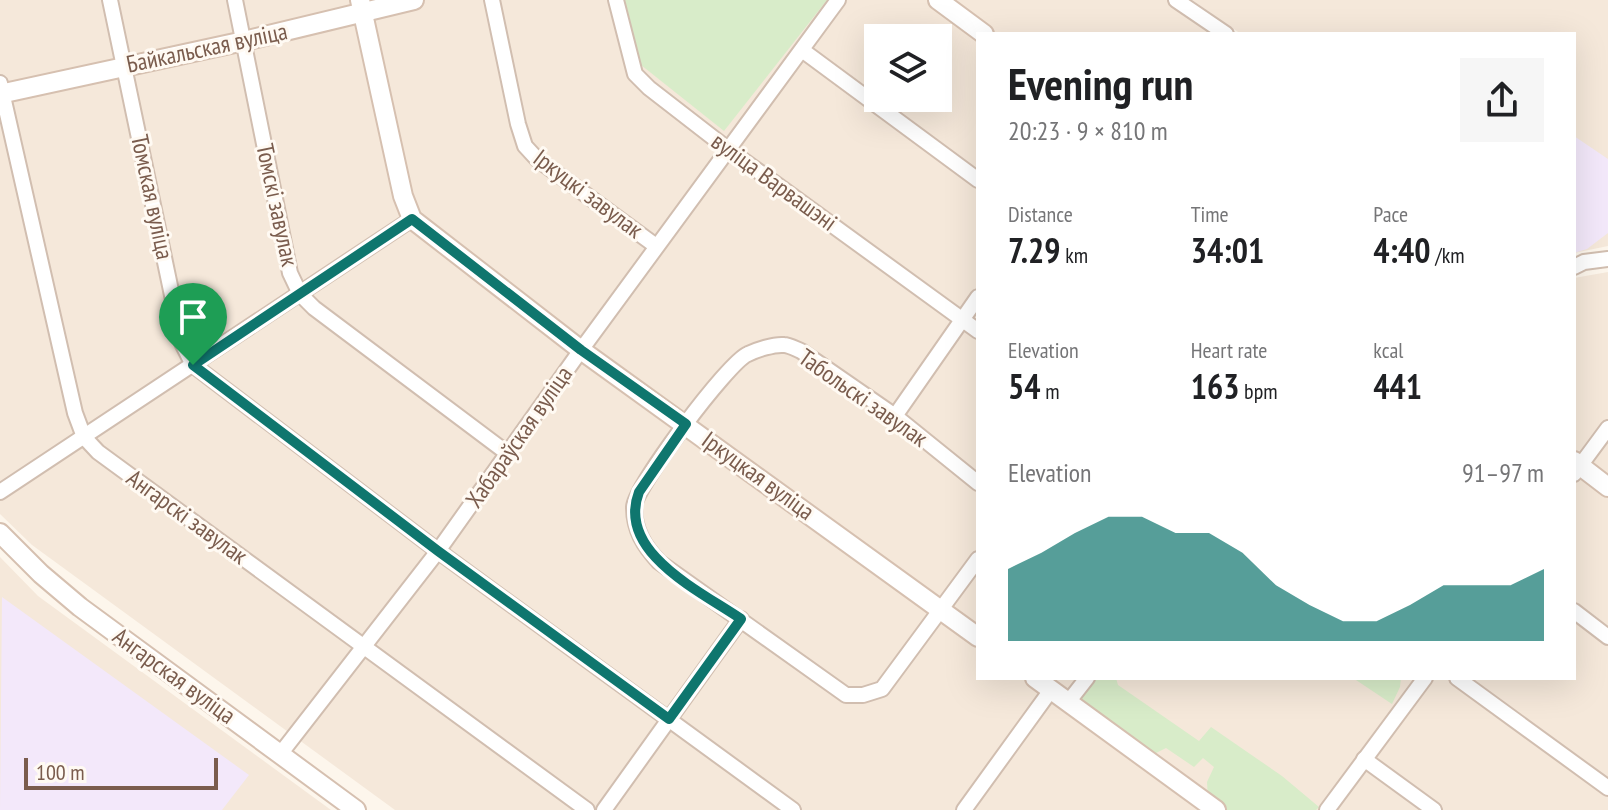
<!DOCTYPE html>
<meta charset="utf-8">
<style>
body{margin:0;font-family:"PT Sans Narrow",sans-serif;background:#f6f6f6;color:#202124;height:100vh;display:flex;flex-direction:column;font-size:30px;white-space:nowrap}
*{box-sizing:border-box;margin:0}
p{font-size:26px;color:#757577}
.icon{flex:none;width:44px;height:44px;fill:none;stroke:currentColor;stroke-width:2;stroke-linecap:round;stroke-linejoin:round}
.map{position:relative;flex:1;overflow:hidden}
.drawer{position:absolute;left:976px;top:32px;width:600px;height:648px;display:flex;flex-direction:column;background:#fff;border-radius:0px;box-shadow:0 8px 32px #0002}
.drawer>*{flex:none}
.controls{position:absolute;left:864px;top:24px;display:grid;gap:16px}
.controls a{display:grid;place-items:center;width:88px;height:88px;border-radius:0px;background:#fff;box-shadow:0 8px 32px #0002;font-size:40px}
.scale{position:absolute;left:24px;bottom:20px;width:194px;box-sizing:border-box;padding-left:8px;border:4px solid #7a5c4d;border-top:0;font-size:22px;line-height:28px;white-space:nowrap;color:#7a5c4d;-webkit-text-stroke:6px #fffaf3;paint-order:stroke}
.pin{position:absolute;display:grid;place-items:center;width:68px;height:68px;color:#fff;margin:-82px -34px;border-radius:50% 50% 50% 0;rotate:-45deg;box-shadow:0 0 8px #0007}
.pin .icon{rotate:45deg}
.round{display:grid;place-items:center;flex:none;width:84px;height:84px;border-radius:0px;background:#f6f6f6}
.headline{display:flex;align-items:center;justify-content:space-between;height:136px;padding:0 32px}
h1{font-size:44px;font-weight:700;line-height:60px}
.metrics{display:grid;grid-template-columns:repeat(3,1fr);gap:12px;height:136px;padding:8px 32px}
.metrics div{display:grid;align-content:center}
.metrics b{font-size:34px;font-weight:700}
.metrics small{font-size:22px;font-weight:400}
.metrics p{font-size:22px}
.chart{height:224px;padding:16px 32px}
.chart p{display:flex;justify-content:space-between}
.chart svg{width:100%;height:144px;margin-top:8px;fill:#0f766e;opacity:.7}
.map>svg:first-child{display:block}
.residential{fill:#f5e8da;fill-rule:evenodd}
.education{fill:#f3e8fa}
.green{fill:#d8ecc9}
.lines{fill:none;stroke-linecap:round;stroke-linejoin:round}
.street-casing{stroke:#d1beb0;stroke-width:18}
.secondary-casing{stroke:#d6c0b0;stroke-width:22}
.street{stroke:#fff;stroke-width:14}
.secondary{stroke:#fff;stroke-width:18}
.route-casing{stroke:#fff;stroke-width:16}
.route{stroke:#0f766e;stroke-width:10}
.labels{text-anchor:middle;stroke-width:6;stroke-linejoin:round;paint-order:stroke}
.street-label{font-size:24px;fill:#7a5c4d;stroke:#fffaf3}
</style>
<div class="map">
<svg width="1608" height="810" viewBox="0 0 1608 810">
<rect width="100%" height="100%" fill="#fdf6ec"/>
<g class="residential">
<path d="M 0,0 L 1168,0 L 1216,34 L 978,34 L 978,678 L 1574,678 L 1574,278 L 1608,272 L 1608,810 L 395,810 L 32,545 L 0,514 ZM 878,38 L 938,38 L 938,98 L 878,98 Z"/>
<polygon points="1192,0 1608,0 1608,246 1574,253 1574,34 1241,34"/>
<polygon points="0,557 38,596 331,810 0,810"/>
</g>
<g class="education">
<polygon points="1574,136 1608,159 1608,233 1587,249 1574,253"/>
<polygon points="2,597 249,775 222,810 0,810"/>
</g>
<g class="green">
<polygon points="625,0 827,0 724,131 641,65"/>
<polygon points="1097,678 1116,678 1118,685 1199,741 1211,727 1282,776 1319,807 1316,810 1224,810 1208,799 1207,782 1214,767 1203,758 1194,767 1166,748 1152,755 1080,699"/>
<polygon points="1353,678 1401,678 1400,687 1392,704"/>
</g>
<g class="lines">
<defs>
<g id="street">
<polyline points="110,0 182,343 193,365 438,551 793,810"/>
<polyline points="235,0 290,273 300,294 314,308 507,453"/>
<polyline points="492,0 518,124 525,146 537,159 656,246"/>
<polyline points="616,0 635,74 649,88 729,150 978,331"/>
<polyline points="1176,0 1226,34"/>
<polyline points="802,50 978,180"/>
<polyline points="0,83 75,413 84,437 98,452 587,810"/>
<polyline points="1574,267 1584,262 1608,259"/>
<polyline points="895,416 978,297"/>
<polyline points="1574,474 1608,428"/>
<path d="M 978,483 L 895,416 L 801,351 C 796,349 789,345 784,345 C 774,344 756,350 748,354 C 728,362 635,487 634,507 C 634,530 644,546 659,562 L 846,695 L 863,695 L 882,689 L 978,559"/>
<polyline points="0,492 412,219"/>
<polyline points="1574,611 1608,637"/>
<polyline points="1457,678 1608,788"/>
<polyline points="1069,701 1087,678"/>
<polyline points="281,753 438,551 581,350 838,0"/>
<polyline points="1364,759 1434,810"/>
<polyline points="604,810 741,619"/>
<polyline points="964,810 1051,690"/>
<polyline points="1327,810 1425,678"/>
</g>
<g id="secondary">
<polyline points="360,0 403,196 412,219 581,350 978,637"/>
<polyline points="938,0 984,34"/>
<polyline points="0,94 244,41 414,0"/>
<polyline points="1574,461 1608,487"/>
<polyline points="0,533 41,574 80,607 356,810"/>
<polyline points="1035,678 1216,810"/>
</g>
</defs>
<use href="#street" class="street-casing"/>
<use href="#secondary" class="secondary-casing"/>
<use href="#street" class="street"/>
<use href="#secondary" class="secondary"/>
</g>
<g class="lines">
<defs>
<path id="route" d="M 412,219 L 581,350 L 686,424 L 639,492 C 616,552 700,591 741,619 L 669,719 L 438,551 L 193,365 Z"/>
</defs>
<use href="#route" class="route-casing"/>
<use href="#route" class="route"/>
</g>
<g class="labels">
<g class="street-label">
<text transform="translate(207 48) rotate(-12)" y="8">Байкальская вуліца</text>
<text transform="translate(774 182) rotate(36)" y="8">вуліца Варвашэні</text>
<text transform="translate(588 194) rotate(37)" y="8">Іркуцкі завулак</text>
<text transform="translate(152 197) rotate(78)" y="8">Томская вуліца</text>
<text transform="translate(277 205) rotate(78)" y="8">Томскі завулак</text>
<text transform="translate(863 398) rotate(35)" y="8">Табольскі завулак</text>
<text transform="translate(519 437) rotate(-55)" y="8">Хабараўская вуліца</text>
<text transform="translate(758 476) rotate(36)" y="8">Іркуцкая вуліца</text>
<text transform="translate(187 517) rotate(36)" y="8">Ангарскі завулак</text>
<text transform="translate(174 676) rotate(36)" y="8">Ангарская вуліца</text>
</g>
</g>
</svg>
<div class="controls">
<a><svg class="icon" aria-label="layers" viewBox="0 0 24 24"><path d="M12 4l9 5-9 5-9-5zM3 14l9 5 9-5"/></svg></a>
</div>
<div class="scale">100 m</div>
<div class="pin" style="left:193px;top:365px;background:#1e9e55"><svg class="icon" aria-label="arrive" viewBox="0 0 24 24"><path d="M6 21V4h12l-3 4 3 4H6"/></svg></div>
<section class="drawer">
<div class="headline"><div><h1>Evening run</h1><p>20:23 · 9 × 810 m</p></div><a class="round"><svg class="icon" aria-label="share" viewBox="0 0 24 24"><path d="M12 15V3M7 8l5-5 5 5M5 13v7h14v-7"/></svg></a></div>
<div class="metrics">
<div><p>Distance</p><b>7.29<small> km</small></b></div>
<div><p>Time</p><b>34:01</b></div>
<div><p>Pace</p><b>4:40<small> /km</small></b></div>
</div>
<div class="metrics">
<div><p>Elevation</p><b>54<small> m</small></b></div>
<div><p>Heart rate</p><b>163<small> bpm</small></b></div>
<div><p>kcal</p><b>441</b></div>
</div>
<div class="chart"><p><span>Elevation</span>91–97 m</p>
<svg viewBox="0 0 160 44" preserveAspectRatio="none"><path d="M0 44V22L10 17L20 11L30 6L40 6L50 11L60 11L70 17L80 27L90 33L100 38L110 38L120 33L130 27L140 27L150 27L160 22V44z"/></svg>
</div>
</section>
</div>
